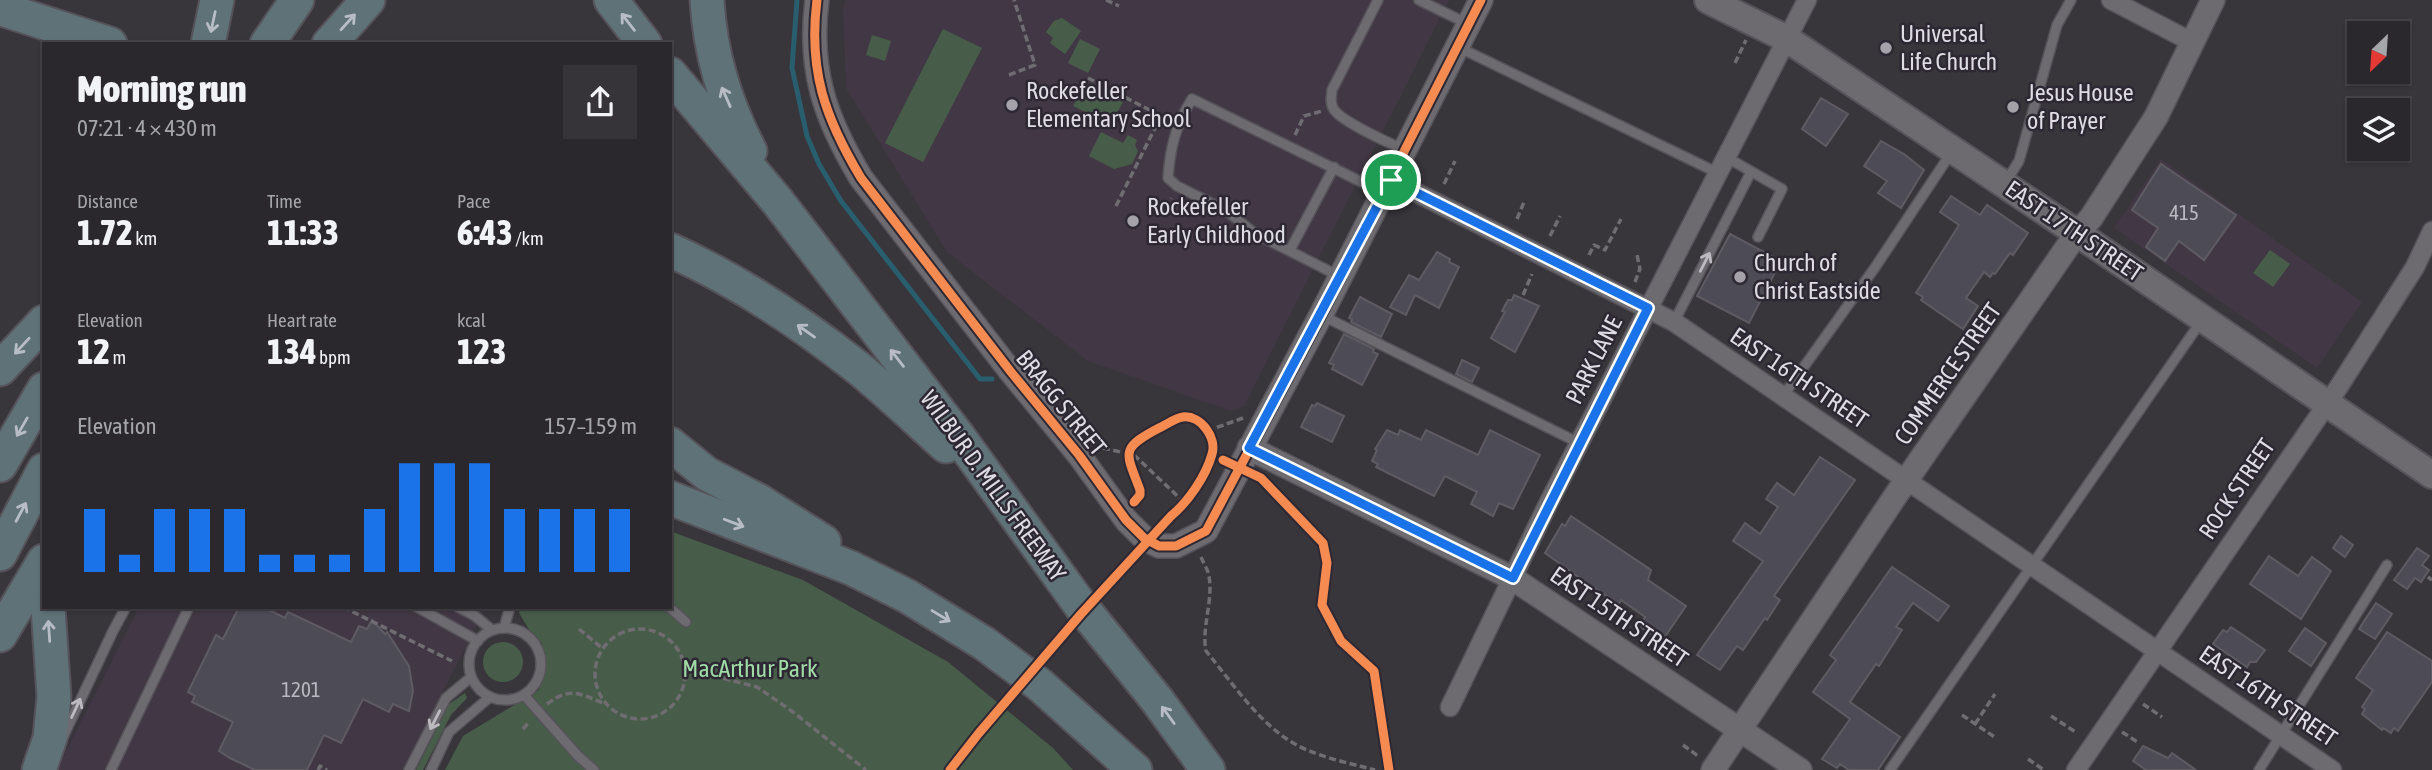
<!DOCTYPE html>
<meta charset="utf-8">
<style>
body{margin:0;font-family:"Asap Condensed",sans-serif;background:#363438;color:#f1f3f6;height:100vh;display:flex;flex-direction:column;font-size:26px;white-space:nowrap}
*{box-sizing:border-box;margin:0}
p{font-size:23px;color:#a5a6a9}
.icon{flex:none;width:38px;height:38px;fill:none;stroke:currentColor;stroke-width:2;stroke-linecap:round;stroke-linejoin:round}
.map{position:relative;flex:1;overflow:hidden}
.details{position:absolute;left:42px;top:42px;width:630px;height:567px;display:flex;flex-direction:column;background:#2a282c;border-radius:0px;box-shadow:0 2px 5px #0004,0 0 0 2px #464448}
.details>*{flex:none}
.needle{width:46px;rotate:205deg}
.buttons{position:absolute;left:2347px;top:21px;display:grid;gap:14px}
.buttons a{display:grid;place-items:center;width:63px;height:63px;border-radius:0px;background:#2a282c;box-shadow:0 2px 5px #0004,0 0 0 2px #464448;font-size:35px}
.pin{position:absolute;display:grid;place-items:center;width:60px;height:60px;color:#fff;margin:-30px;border:4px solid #fff;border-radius:50%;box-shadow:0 2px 7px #0007}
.round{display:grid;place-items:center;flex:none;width:74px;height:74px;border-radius:0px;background:#363438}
.head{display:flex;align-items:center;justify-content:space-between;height:119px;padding:0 35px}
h1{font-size:38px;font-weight:800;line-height:52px}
.stats{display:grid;grid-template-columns:repeat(3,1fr);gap:10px;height:119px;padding:7px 35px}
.stats div{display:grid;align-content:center}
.stats b{font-size:35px;font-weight:800}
.stats small{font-size:19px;font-weight:400}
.stats p{font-size:19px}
.chart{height:196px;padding:14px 35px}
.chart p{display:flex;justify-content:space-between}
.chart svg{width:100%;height:126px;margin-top:7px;stroke:#1a73e8;stroke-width:6}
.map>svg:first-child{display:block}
.education{fill:#423845}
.green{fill:#475d49}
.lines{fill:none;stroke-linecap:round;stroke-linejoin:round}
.stream{stroke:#295e6f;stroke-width:5}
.building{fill:#4d4b55;stroke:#5e5c62;stroke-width:2}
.service-casing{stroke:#555359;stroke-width:12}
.minor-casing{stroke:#555359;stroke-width:21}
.tertiary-casing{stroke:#555359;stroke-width:26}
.secondary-casing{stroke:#555359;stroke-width:30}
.motorway-casing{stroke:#555359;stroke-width:37}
.path{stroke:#6f6d71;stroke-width:3.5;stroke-dasharray:7 3.5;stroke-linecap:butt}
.service{stroke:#6d6b70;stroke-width:9}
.minor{stroke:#6d6b70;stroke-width:18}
.tertiary{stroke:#6d6b70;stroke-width:23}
.secondary{stroke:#6d6b70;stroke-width:26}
.motorway{stroke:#5e7278;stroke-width:33}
.cycleway-casing{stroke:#2d2833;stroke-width:13}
.cycleway{stroke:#f68b52;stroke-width:9}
.oneway{stroke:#b8bcc4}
.oneway2{stroke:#bdbac1}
.route-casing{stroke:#fff;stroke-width:14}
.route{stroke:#1a73e8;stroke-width:9}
.poi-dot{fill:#a5a2a9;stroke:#2d2833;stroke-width:2.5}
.labels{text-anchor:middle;stroke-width:5;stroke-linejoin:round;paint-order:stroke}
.number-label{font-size:21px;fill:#bab8c0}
.poi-label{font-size:24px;fill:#dfdce4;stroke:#2d2833;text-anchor:start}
.street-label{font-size:24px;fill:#dfdce4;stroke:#2d2833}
.park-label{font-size:24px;fill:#9fdba5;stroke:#2d2833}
</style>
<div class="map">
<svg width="2432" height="770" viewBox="0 0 2432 770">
<rect width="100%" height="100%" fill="#38353b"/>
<g class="education">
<polygon points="846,0 1449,0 1244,406 1231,411 1088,361 947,252 846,88 843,7"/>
<polygon points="2161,159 2362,302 2317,368 2114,228"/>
<polygon points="139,607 486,607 403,770 57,770"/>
</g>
<g class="green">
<polygon points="1062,18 1081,31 1065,54 1050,43 1053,38 1046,32 1054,21"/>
<polygon points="943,29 982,48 923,162 885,143"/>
<polygon points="872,35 891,41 885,61 866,55"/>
<polygon points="1080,39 1100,49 1088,73 1068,63"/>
<polygon points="1092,83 1124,100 1109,128 1098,122 1099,119 1073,106 1082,89"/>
<polygon points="1101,132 1123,143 1128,135 1137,140 1135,145 1138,151 1132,164 1114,169 1089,156"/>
<polygon points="2270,250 2290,264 2273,287 2253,273"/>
<polygon points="670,531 803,580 948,662 1053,748 1073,770 445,770 463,736 539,690 544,663 542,643 533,636 519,613 521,607 670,607"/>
<circle cx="503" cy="662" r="20"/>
<polygon points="465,693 467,698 451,715 423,770 416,770 449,704"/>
</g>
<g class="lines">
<polyline class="stream" points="797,0 792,68 807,136 819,164 841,201 980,379 992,379"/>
</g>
<g class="building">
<polygon points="1821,98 1848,114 1826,146 1802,129"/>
<polygon points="1881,141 1904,154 1924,170 1901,208 1878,193 1887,181 1864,166"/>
<polygon points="2161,164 2236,215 2204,260 2179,241 2165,261 2146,247 2158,228 2132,210"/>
<polygon points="1951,196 1980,215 1987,205 2028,233 2013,255 2010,253 1995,274 1993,273 1990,277 1984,272 1966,298 1978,306 1963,329 1921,300 1923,297 1916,293 1959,225 1940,212"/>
<polygon points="1730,234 1781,261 1749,323 1697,296"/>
<polygon points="1437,252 1450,259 1449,262 1459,267 1439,308 1415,295 1406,315 1390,307 1409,275 1419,280"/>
<polygon points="1514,295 1539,306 1515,352 1491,338 1505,312 1502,311 1508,300 1512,300"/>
<polygon points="1360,297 1392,314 1381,337 1351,322 1352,319 1349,318"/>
<polygon points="1344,334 1374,349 1373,352 1378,354 1362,385 1332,369 1334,365 1329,363"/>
<polygon points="1462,360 1479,368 1472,382 1456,374"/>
<polygon points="1317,403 1344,416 1332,442 1301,427 1312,405 1315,406"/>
<polygon points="1387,430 1398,435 1400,430 1421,440 1426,430 1478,455 1490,430 1540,455 1513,509 1499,503 1493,516 1471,504 1477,492 1445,476 1434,496 1376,467 1378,464 1372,461 1377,450 1375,449"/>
<polygon points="1820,457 1855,480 1774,596 1780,600 1767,620 1765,618 1743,650 1737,646 1720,670 1697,655 1763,561 1733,541 1745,523 1760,534 1778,507 1766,499 1777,483 1794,495"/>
<polygon points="1571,516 1651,570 1648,580 1686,606 1662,641 1639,626 1645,617 1621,600 1619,604 1588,584 1545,553 1562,524 1565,526"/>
<polygon points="2341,536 2353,545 2345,557 2333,548"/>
<polygon points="2417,548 2429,556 2422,565 2429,570 2421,582 2415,578 2407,589 2394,580"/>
<polygon points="2269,556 2298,576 2312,557 2331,571 2301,619 2250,584"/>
<polygon points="1892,567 1949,606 1938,621 1913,603 1896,627 1902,630 1879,666 1876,664 1850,702 1900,737 1878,770 1849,770 1840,764 1837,768 1822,759 1850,719 1813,692 1836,660 1830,655"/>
<polygon points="2376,603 2392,614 2375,639 2359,629"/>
<polygon points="239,607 263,607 285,618 288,612 351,642 359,626 367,629 372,620 385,634 387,632 409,666 413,691 409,711 393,704 389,712 363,699 341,743 324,735 307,770 255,770 230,758 219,751 233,722 192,702 195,696 188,692 216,635 223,639"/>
<polygon points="2231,627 2265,650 2256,662 2250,662 2247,667 2213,644 2223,630 2227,632"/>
<polygon points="2305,628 2326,643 2311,666 2289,651"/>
<polygon points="2387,632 2432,661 2432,682 2398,731 2394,728 2391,733 2383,728 2382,730 2362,714 2365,709 2362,707 2373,690 2356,678"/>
<polygon points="2143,746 2168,758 2172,753 2196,770 2146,770 2133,761"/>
</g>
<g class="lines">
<defs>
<g id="service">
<path d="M 1378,0 L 1332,90 C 1331,98 1330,105 1335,111 C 1346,124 1388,142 1404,150"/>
<polyline points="1419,0 1468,24"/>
<polyline points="1458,47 1718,173"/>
<polyline points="1726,157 1782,189 1758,237"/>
<polyline points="2005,183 2019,161 2057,25 2071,0"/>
<polyline points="1290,250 1334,167"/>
<path d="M 1339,276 L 1254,233 L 1227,211 L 1177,186 L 1168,178 C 1170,148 1176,124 1192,99 L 1382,192"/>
<polyline points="1321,315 1579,443"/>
<polyline points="1674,322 1751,172"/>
<polyline points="1783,396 1876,266 1951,153"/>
<polyline points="417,607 478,641"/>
<polyline points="458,607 475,616 492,630"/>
<polyline points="669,607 686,622"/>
<circle cx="505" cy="664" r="36"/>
<polyline points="504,628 510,607"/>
<polyline points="524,695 578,756 594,770"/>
<polyline points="63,737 113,631 126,607"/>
<polyline points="111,770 189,607"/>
<polyline points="409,770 446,698 470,678"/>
<polyline points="431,770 449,732 490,697"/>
<polyline points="1890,770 2202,320"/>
<polyline points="2259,770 2387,565"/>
</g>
<g id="minor">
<polyline points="2111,0 2192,42"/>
<polyline points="1391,180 1674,322 2332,770"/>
<polyline points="1450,707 1549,502 1807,0"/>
<polyline points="2076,770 2338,388 2415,267 2432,231"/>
</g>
<g id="tertiary">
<path d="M 817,0 C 808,70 825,118 861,178 L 1011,372 L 1079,455 L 1126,520 L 1144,538 L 1159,546 L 1176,546 L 1206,531 L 1321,315 L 1481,0"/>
<polyline points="1249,448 1512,578 1800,770"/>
<polyline points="1713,770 1894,498 2077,233 2091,218 2156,117 2213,0"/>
</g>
<polyline id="secondary" points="1708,0 1787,39 2077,233 2432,475"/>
<g id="motorway">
<polyline points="611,0 645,44"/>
<path d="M 707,0 C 710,54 725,103 750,151"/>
<polyline points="8,11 110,44"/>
<polyline points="208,44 217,0"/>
<polyline points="267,44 297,0"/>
<polyline points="329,44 368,0"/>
<polyline points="670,74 778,202 958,436 1081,606 1157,700 1208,770"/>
<path d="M 670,250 C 737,280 800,322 857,367 C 888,392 917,420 946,446"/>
<polyline points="0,369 44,322"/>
<polyline points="670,444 707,474 759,501 824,542"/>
<polyline points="0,465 44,389"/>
<polyline points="670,498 851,568 907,596 985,644 1040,685 1135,770"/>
<polyline points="0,554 44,470"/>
<polyline points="0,635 44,561"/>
<polyline points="39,770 50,738 54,697 48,607"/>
</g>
</defs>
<use href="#service" class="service-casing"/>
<use href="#minor" class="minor-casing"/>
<use href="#tertiary" class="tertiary-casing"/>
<use href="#secondary" class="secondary-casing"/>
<use href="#motorway" class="motorway-casing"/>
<g class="path">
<polyline points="1106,0 1119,6"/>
<polyline points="1735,63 1746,40"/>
<polyline points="1009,75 1035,65 1014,0"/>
<polyline points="1088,78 1163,117"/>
<polyline points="1295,135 1304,116 1322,111"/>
<polyline points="1444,184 1455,161"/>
<polyline points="1116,206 1161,116"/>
<polyline points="1166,208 1171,198"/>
<polyline points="1517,219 1524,202"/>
<polyline points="1550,236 1560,216"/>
<polyline points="1589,255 1594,245 1605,250 1621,219"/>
<polyline points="1635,282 1640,269 1637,255"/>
<polyline points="1523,295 1532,274"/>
<polyline points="1207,431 1243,418"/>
<polyline points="1103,448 1134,455 1186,504"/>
<path d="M 1201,557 C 1203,562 1206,567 1208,572 C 1215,597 1201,626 1206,651 C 1235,686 1264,732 1307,750 C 1328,759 1353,764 1375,770"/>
<polyline points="2428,577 2432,580"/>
<polyline points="343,607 452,661"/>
<circle cx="640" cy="674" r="45"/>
<polyline points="579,629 602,648"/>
<polyline points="684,664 718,677 757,687 793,712 866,770"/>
<path d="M 547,704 C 570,687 578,693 603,703"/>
<polyline points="2143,704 2162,717"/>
<polyline points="1962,715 1996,738"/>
<polyline points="2051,716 2077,733"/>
<polyline points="1975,724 1995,694"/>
<polyline points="523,729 530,721"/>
<polyline points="2122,732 2139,743"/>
<polyline points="1683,745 1698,756"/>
<polyline points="2028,759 2044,770"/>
<polyline points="318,770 320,766 327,770"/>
</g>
<use href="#service" class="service"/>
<use href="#minor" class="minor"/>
<use href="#tertiary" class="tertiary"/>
<use href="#secondary" class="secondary"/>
<use href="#motorway" class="motorway"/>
<defs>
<g id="cycleway">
<path d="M 817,0 C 808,70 825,118 861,178 L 1011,372 L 1079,455 L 1126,520 L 1144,538 L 1159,546 L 1176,546 L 1206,531 L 1321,315 L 1481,0"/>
<polyline points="1223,460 1261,478 1323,543 1327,563 1322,605 1341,641 1374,671 1389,770"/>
<path d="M 950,770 L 979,733 L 1081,614 L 1171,516 C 1188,502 1206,476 1212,454 C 1217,438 1201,415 1183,417 C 1175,418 1166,425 1159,428 C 1119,449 1126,452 1140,490 L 1140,495 L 1134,502"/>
</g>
</defs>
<use href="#cycleway" class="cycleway-casing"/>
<use href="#cycleway" class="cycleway"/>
</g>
<defs><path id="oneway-shaft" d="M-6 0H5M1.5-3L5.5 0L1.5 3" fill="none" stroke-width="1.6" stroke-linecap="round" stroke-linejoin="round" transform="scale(1.75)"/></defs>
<g class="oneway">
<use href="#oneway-shaft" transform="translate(213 22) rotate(102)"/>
<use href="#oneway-shaft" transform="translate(348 22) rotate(-48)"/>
<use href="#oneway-shaft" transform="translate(628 22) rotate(-128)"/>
<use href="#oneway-shaft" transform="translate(726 97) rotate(-114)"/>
<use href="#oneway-shaft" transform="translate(806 331) rotate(-145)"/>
<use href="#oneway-shaft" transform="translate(22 346) rotate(133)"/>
<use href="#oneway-shaft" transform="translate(897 358) rotate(-128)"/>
<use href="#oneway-shaft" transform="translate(22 427) rotate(120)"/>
<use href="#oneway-shaft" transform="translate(21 512) rotate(-62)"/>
<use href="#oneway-shaft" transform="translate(734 523) rotate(21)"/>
<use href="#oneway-shaft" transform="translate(941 616) rotate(31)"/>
<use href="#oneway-shaft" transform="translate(49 631) rotate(-94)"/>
<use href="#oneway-shaft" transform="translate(1168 715) rotate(-126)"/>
</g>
<g class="oneway2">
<use href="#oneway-shaft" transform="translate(1705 262) rotate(-63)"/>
<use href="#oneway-shaft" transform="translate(76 708) rotate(-65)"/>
<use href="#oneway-shaft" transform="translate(435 720) rotate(117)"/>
</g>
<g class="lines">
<defs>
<polygon id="route" points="1391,180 1648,308 1513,578 1249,448"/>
</defs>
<use href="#route" class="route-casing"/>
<use href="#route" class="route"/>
</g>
<g class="poi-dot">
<circle cx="1886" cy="48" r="7"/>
<circle cx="1012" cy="105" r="7"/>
<circle cx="2013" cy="107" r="7"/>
<circle cx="1133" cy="221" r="7"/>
<circle cx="1740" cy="277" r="7"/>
</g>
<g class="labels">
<g class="number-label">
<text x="2184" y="220">415</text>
<text x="301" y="697">1201</text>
</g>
<g class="poi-label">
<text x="1900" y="42">Universal<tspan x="1900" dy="28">Life Church</tspan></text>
<text x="1026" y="99">Rockefeller<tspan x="1026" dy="28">Elementary School</tspan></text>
<text x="2027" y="101">Jesus House<tspan x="2027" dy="28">of Prayer</tspan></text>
<text x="1147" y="215">Rockefeller<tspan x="1147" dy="28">Early Childhood</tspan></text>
<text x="1754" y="271">Church of<tspan x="1754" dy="28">Christ Eastside</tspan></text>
</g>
<g class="street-label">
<text transform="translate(2074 231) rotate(34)" y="8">EAST 17TH STREET</text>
<text transform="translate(1594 360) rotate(-63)" y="8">PARK LANE</text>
<text transform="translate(1948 374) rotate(-55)" y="8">COMMERCE STREET</text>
<text transform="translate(1799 378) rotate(34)" y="8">EAST 16TH STREET</text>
<text transform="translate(1061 403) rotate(51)" y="8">BRAGG STREET</text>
<text transform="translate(993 486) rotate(54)" y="8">WILBUR D. MILLS FREEWAY</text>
<text transform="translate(2237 489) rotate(-56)" y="8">ROCK STREET</text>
<text transform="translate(1619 617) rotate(34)" y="8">EAST 15TH STREET</text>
<text transform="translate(2268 696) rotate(34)" y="8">EAST 16TH STREET</text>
</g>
<g class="park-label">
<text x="750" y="677">MacArthur Park</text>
</g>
</g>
</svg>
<div class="buttons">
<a><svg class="needle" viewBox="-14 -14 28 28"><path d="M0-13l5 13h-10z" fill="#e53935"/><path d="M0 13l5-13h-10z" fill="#a5a6a9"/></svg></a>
<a><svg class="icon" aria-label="layers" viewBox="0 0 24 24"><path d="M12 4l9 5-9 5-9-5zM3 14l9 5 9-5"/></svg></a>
</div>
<div class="pin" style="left:1391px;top:180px;background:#1e9e55"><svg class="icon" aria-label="arrive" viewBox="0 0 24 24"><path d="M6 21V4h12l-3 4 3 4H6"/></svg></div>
<section class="details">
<div class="head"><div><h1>Morning run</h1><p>07:21 · 4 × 430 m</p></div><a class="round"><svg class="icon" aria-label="share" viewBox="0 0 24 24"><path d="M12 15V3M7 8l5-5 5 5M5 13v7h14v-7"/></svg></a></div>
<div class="stats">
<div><p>Distance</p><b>1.72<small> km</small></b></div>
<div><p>Time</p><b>11:33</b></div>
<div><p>Pace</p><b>6:43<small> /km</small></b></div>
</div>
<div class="stats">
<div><p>Elevation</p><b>12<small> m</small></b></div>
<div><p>Heart rate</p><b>134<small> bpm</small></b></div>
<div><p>kcal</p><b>123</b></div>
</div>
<div class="chart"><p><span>Elevation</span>157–159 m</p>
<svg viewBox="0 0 160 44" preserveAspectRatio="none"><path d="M5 44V22M15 44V38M25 44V22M35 44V22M45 44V22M55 44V38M65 44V38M75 44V38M85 44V22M95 44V6M105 44V6M115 44V6M125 44V22M135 44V22M145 44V22M155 44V22"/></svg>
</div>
</section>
</div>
